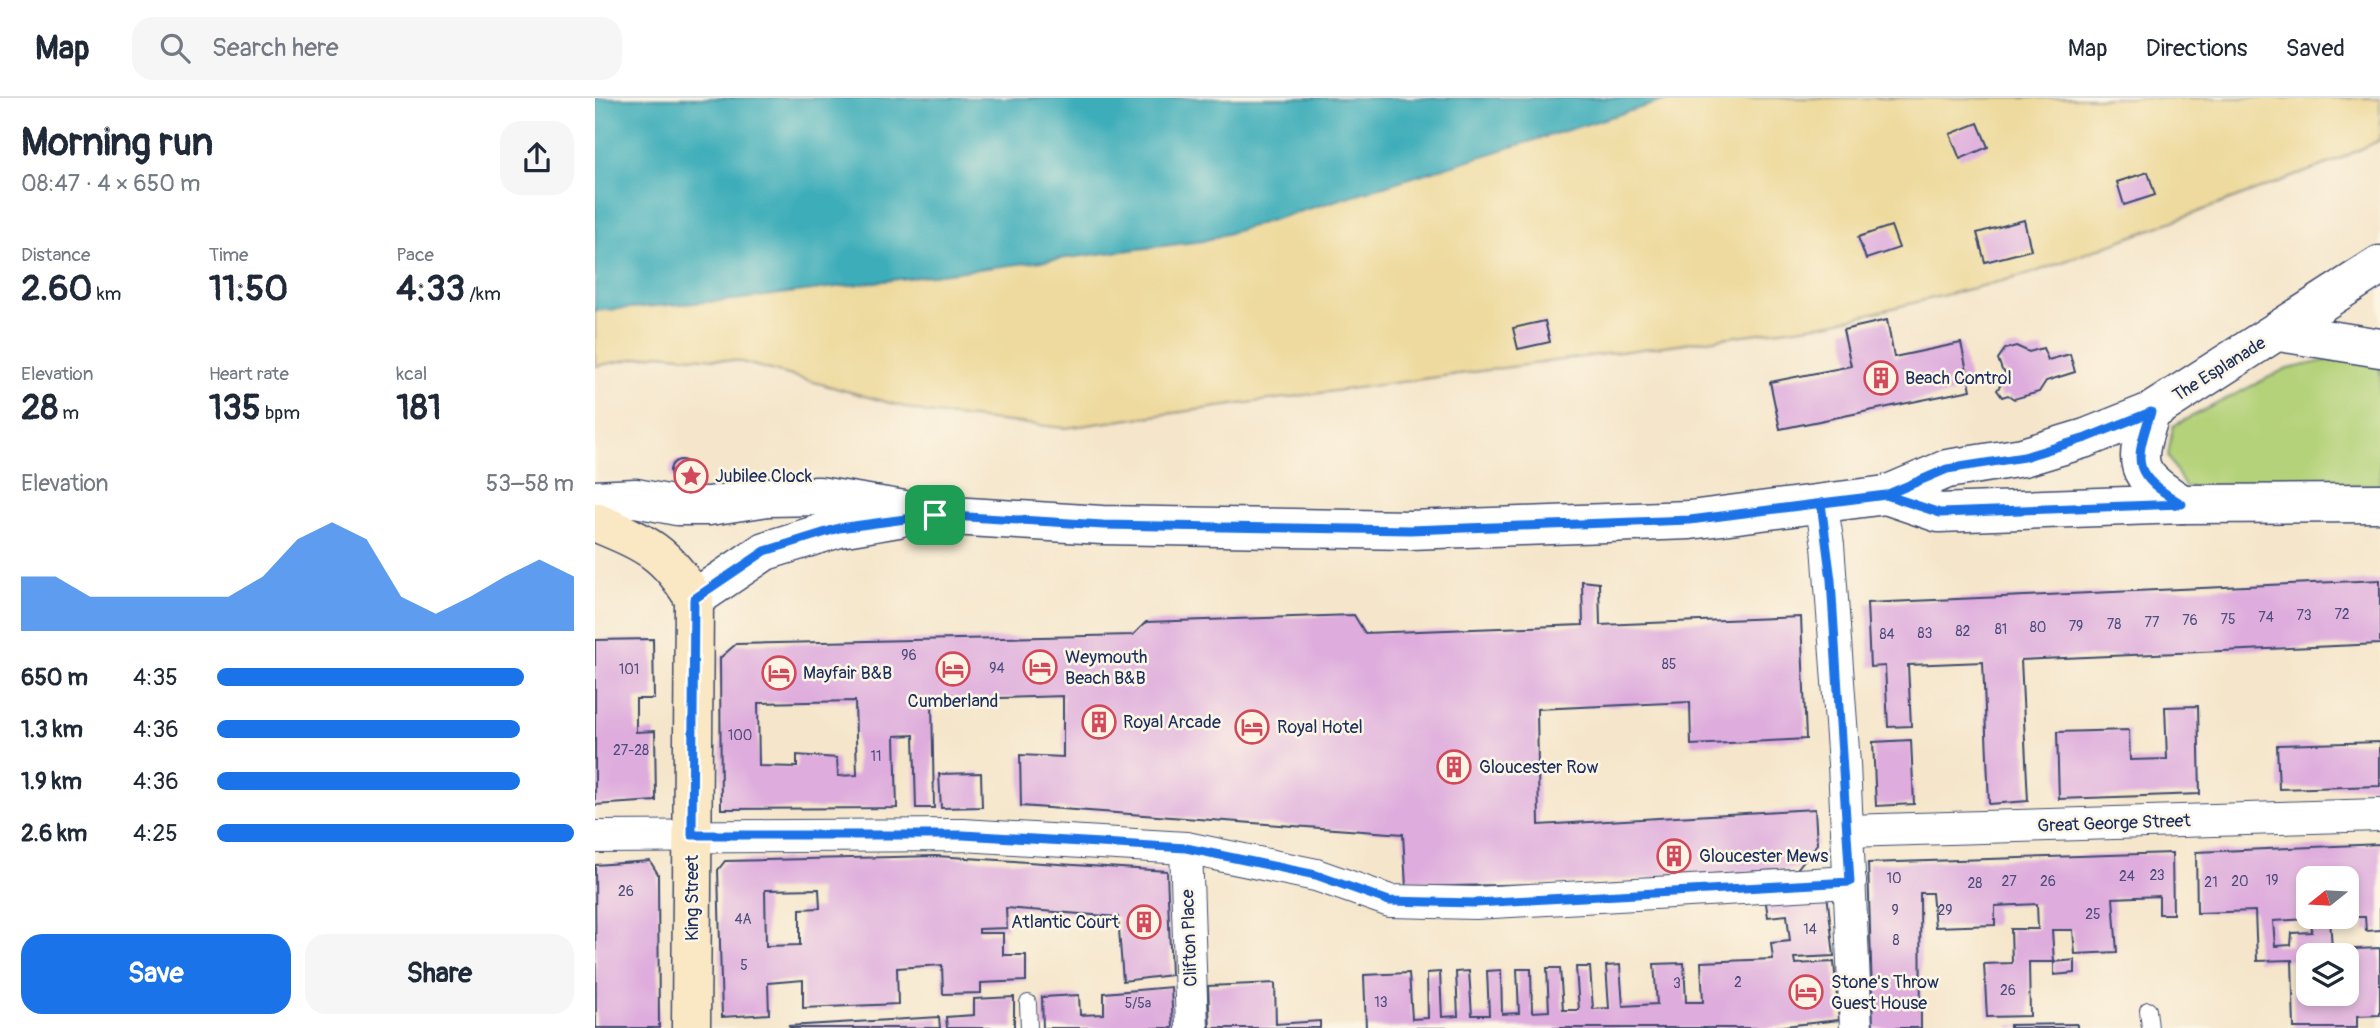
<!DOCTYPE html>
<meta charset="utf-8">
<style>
body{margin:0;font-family:Pangolin,sans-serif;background:#f6f6f7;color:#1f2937;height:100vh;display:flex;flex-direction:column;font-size:26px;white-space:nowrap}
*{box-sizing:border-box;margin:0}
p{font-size:23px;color:#747a83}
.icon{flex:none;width:38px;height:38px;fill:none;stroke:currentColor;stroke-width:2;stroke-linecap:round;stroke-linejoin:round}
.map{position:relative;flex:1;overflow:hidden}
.details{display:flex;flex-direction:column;background:#fff;width:595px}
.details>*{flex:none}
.needle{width:46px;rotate:252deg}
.tools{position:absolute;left:1701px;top:768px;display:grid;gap:14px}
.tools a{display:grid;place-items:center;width:63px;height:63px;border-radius:14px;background:#fff;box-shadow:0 4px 10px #0003;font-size:35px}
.pin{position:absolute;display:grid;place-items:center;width:60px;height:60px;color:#fff;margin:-30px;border-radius:14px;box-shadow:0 4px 10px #0006}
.round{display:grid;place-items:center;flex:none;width:74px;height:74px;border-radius:21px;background:#f6f6f7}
.headline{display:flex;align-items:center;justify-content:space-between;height:119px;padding:0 21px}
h1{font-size:38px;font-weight:800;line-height:52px}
.stats{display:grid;grid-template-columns:repeat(3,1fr);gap:10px;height:119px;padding:7px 21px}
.stats div{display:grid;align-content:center}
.stats b{font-size:35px;font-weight:800}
.stats small{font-size:19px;font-weight:400}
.stats p{font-size:19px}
.chart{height:196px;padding:14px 21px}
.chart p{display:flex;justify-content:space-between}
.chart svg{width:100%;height:126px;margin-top:7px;fill:#1a73e8;opacity:.7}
.action{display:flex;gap:14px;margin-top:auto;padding:14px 21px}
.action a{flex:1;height:80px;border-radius:21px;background:#1a73e8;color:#fff;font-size:28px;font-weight:800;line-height:80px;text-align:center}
.action a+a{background:#f6f6f7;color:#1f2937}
ul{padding:0 21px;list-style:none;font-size:23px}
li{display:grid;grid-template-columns:112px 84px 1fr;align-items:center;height:52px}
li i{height:18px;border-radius:9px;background:#1a73e8}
header{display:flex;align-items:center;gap:42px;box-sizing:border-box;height:98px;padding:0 35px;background:#fff;border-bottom:2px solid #e0e1e3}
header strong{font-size:33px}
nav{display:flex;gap:38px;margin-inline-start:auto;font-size:24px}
.search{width:490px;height:63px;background:#f6f6f7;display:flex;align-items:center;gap:18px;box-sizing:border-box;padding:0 24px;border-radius:21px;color:#747a83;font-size:26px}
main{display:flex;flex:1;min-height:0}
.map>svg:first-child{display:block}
.green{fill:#b4d279;stroke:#68806c;stroke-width:2}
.sand{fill:#eeda9e;stroke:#84847e;stroke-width:2}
.water{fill:#3dadb9;stroke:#2c6e8c;stroke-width:2}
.building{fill:#deacdd;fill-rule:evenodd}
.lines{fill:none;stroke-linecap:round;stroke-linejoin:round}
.service-casing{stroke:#3c4a6e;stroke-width:18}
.minor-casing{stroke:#3c4a6e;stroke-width:34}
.tertiary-casing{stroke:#3c4a6e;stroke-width:41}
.secondary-casing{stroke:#3c4a6e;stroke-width:41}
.service{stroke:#fff;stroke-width:16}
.minor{stroke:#fff;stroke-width:32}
.tertiary{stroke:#fff;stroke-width:38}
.secondary{stroke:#fae7c3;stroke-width:38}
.route-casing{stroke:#fff;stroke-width:14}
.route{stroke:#1a73e8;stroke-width:9}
.labels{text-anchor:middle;stroke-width:5;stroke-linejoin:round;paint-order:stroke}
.number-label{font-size:14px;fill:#4c4e7e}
.street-label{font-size:18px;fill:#1b2f5e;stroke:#fcf5e5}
.poi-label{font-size:18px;fill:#1b2f5e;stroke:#fcf5e5;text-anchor:start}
</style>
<header>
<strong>Map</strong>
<div class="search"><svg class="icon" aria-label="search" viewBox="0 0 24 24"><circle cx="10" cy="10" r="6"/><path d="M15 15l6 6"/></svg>Search here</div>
<nav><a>Map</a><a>Directions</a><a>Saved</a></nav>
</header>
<main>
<section class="details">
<div class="headline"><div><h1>Morning run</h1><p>08:47 · 4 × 650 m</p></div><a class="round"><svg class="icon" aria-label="share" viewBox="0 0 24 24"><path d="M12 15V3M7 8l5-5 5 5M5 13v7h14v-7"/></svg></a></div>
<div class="stats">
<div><p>Distance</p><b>2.60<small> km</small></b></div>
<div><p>Time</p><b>11:50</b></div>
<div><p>Pace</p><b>4:33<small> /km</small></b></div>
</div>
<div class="stats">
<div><p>Elevation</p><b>28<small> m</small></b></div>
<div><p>Heart rate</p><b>135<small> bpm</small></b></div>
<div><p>kcal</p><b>181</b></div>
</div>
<div class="chart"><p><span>Elevation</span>53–58 m</p>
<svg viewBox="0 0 160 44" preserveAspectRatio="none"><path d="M0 44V25L10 25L20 32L30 32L40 32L50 32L60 32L70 25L80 12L90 6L100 12L110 32L120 38L130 32L140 25L150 19L160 25V44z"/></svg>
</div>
<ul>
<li><b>650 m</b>4:35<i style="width:86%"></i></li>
<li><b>1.3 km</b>4:36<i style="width:85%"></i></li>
<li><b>1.9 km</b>4:36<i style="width:85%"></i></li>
<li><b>2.6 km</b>4:25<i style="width:100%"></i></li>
</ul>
<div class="action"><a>Save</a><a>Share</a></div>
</section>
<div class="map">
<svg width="1785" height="930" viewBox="0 0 1785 930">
<rect width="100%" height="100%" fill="#fcf5e5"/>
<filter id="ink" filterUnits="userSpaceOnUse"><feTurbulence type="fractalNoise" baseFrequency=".0143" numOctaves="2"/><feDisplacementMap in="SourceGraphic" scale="14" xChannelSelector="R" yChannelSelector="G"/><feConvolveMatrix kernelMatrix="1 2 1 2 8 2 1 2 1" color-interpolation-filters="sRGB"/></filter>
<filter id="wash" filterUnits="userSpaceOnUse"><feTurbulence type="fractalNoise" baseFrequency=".00686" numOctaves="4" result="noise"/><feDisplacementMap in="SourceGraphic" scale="28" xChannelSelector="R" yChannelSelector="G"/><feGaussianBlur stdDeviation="1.57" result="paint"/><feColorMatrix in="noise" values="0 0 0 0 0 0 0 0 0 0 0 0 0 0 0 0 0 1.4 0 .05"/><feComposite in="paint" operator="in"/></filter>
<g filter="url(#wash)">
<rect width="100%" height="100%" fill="#f5e6cb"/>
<polygon class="green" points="1734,262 1774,262 1785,269 1785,387 1590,389 1573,358 1578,328 1688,272"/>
<polygon class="sand" points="0,0 1785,0 1785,42 1738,64 1435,176 1237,225 470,330 331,315 143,263 64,256 0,268"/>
<polygon class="water" points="0,0 1078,0 608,143 138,202 0,213"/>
<g id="blocks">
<g class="building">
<polygon points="1383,25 1393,49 1365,61 1355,36"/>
<polygon points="1553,74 1560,97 1529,107 1522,84"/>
<polygon points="1429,122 1436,152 1390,164 1382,135"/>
<polygon points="1296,128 1304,150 1271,161 1263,139"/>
<polygon points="1292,222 1299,259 1366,245 1376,292 1185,331 1175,284 1256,268 1248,232"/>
<polygon points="950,223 955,244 923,251 918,230"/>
<polygon points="1421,248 1434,254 1448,250 1453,262 1475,256 1480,274 1451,283 1444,294 1419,301 1413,297 1407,299 1402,292 1413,277 1407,272 1403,261 1410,251"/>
<circle cx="86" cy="373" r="11"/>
<polygon points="1785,482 1785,546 1426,562 1433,703 1394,706 1388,564 1313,567 1316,628 1293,629 1290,568 1275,569 1272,505"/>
<path d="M 987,483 L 1004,485 L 1005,527 L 1206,519 L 1211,641 L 1096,647 L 1095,604 L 942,611 L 944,727 L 1220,711 L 1222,746 L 1202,771 L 947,786 L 811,789 L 808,736 L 426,708 L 425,657 L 468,659 L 468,598 L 337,602 L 339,710 L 321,710 L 319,637 L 300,638 L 302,710 L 126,711 L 125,560 L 141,546 L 538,537 L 551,524 L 759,517 L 770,535 L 988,527 ZM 260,603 L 262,677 L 243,678 L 242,660 L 202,657 L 202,669 L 164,668 L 163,605 Z"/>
<polygon points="58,541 59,601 41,601 41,634 60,633 61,703 0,707 0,542"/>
<polygon points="1603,608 1605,696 1464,701 1462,634 1534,632 1535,662 1572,661 1570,609"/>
<polygon points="1316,642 1319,706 1281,708 1278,644"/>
<polygon points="1785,644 1785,688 1684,691 1682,647"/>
<polygon points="386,675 387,709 346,710 344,676"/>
<path d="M 1785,746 L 1785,832 L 1771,833 L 1770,819 L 1752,819 L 1752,780 L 1713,780 L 1713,821 L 1678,823 L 1680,848 L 1696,847 L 1697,835 L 1717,834 L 1716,819 L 1735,819 L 1737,852 L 1785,850 L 1785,917 L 1762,918 L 1762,930 L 1699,930 L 1697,862 L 1662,863 L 1660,813 L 1602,815 L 1601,754 ZM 1713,858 L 1752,858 L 1752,896 L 1713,896 Z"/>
<polygon points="1577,755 1578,816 1564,816 1564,798 1518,800 1522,854 1480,856 1478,832 1457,832 1459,864 1434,864 1435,918 1392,919 1389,866 1417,865 1416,831 1443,831 1442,806 1400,808 1400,827 1340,829 1337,795 1325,795 1326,930 1278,930 1273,765"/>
<path d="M 341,758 L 572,773 L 576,877 L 528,883 L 523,819 L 411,810 L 412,830 L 384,831 L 384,835 L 408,835 L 408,857 L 431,857 L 431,883 L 386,885 L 386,895 L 348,896 L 347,867 L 302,870 L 303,906 L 208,910 L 208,882 L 173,885 L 174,916 L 127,919 L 123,772 L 130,763 ZM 224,791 L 225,810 L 205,811 L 205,847 L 171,848 L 170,792 Z"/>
<polygon points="55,763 63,776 64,930 1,930 0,767"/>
<polygon points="1232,795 1239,858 1199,860 1200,866 1239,864 1244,922 1171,930 771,930 769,877 814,875 817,921 833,920 832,875 845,874 847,919 863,918 861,874 874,873 877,917 894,917 892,873 906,872 907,916 924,915 922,871 936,871 937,914 954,913 952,870 965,870 968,912 984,912 981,869 995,869 998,911 1014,910 1011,868 1025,867 1028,908 1062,906 1059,866 1089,865 1091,904 1108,904 1106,864 1178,861 1176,845 1195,843 1192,817 1173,819 1170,799"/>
<polygon points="1480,862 1480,875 1459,877 1459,864"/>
<polygon points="680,885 681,926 725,923 725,930 615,930 613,888"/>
<polygon points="576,889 578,930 448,930 447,899 484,897 485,917 509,916 509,895"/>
<polygon points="419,899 419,930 352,930 351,919 379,917 379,901"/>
<polygon points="344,919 345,930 195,930 194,928"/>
<polygon points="1482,926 1482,930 1415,930 1415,927"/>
</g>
</g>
</g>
<g filter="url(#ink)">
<use href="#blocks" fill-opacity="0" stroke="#3c4a6e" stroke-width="2"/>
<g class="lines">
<defs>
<g id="service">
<polyline points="433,905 434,930"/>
<polyline points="1553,912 1555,930"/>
</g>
<g id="minor">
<polyline points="1226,405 1233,447 1249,666 1261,930"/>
<polyline points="1252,733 1785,717"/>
<polyline points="0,739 368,737 591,750 721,777 795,803 880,805 1255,784"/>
<polyline points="591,750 597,930"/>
</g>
<g id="tertiary">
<polyline points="1684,234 1785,250"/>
<path d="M 1556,314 C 1538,367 1538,376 1587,406"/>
<polyline points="1291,397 1344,415 1587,406 1785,405"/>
<polyline points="0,402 41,400 82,408 114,408 173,399 224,398 340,417 507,427 815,432 1095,422 1291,397 1352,371 1428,359 1491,340 1556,314 1785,167"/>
<polyline points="99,501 170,453 244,430 303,420"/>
</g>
<path id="secondary" d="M 0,424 C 50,445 71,453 99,501 L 96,930"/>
</defs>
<use href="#service" class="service-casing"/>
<use href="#minor" class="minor-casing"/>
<use href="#tertiary" class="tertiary-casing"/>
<use href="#secondary" class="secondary-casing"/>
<use href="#service" class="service"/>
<use href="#minor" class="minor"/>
<use href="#tertiary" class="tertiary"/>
<use href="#secondary" class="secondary"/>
</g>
</g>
<g class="lines" filter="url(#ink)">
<defs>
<path id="route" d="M 340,417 L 244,430 L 170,453 L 99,501 L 97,737 L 368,737 L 591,750 L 721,777 L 794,803 L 880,805 L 1255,784 L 1236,482 L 1226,405 L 1291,397 L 1345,415 L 1587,406 C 1538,376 1538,368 1556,314 L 1491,340 L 1429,359 L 1352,371 L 1291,397 L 1095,422 L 815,432 L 508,427 L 340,417"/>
</defs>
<use href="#route" class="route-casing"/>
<use href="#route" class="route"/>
</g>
<defs>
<symbol id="building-ring" viewBox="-11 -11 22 22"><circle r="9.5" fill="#fcf5e5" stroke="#d1495b" stroke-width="1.5"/><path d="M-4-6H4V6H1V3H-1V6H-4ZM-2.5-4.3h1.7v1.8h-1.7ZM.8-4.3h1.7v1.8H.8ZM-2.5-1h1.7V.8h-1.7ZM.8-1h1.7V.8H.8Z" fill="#d1495b"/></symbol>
<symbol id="sight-ring" viewBox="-11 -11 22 22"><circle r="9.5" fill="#fcf5e5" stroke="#d1495b" stroke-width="1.5"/><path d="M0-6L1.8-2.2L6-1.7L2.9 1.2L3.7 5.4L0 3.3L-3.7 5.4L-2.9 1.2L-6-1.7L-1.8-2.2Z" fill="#d1495b"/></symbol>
<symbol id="hotel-ring" viewBox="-11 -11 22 22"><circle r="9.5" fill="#fcf5e5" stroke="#d1495b" stroke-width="1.5"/><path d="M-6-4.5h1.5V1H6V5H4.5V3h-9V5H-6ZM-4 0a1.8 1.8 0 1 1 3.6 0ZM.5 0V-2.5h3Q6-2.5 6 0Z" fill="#d1495b"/></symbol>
</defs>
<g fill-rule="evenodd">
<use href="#building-ring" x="1267" y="261" width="38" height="38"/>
<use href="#sight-ring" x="77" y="359" width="38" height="38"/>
<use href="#hotel-ring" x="426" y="550" width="38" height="38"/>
<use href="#hotel-ring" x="339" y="552" width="38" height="38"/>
<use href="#hotel-ring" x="165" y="556" width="38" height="38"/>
<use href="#building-ring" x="485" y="605" width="38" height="38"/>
<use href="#hotel-ring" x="638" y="610" width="38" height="38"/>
<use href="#building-ring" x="840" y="650" width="38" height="38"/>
<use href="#building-ring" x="1060" y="739" width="38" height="38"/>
<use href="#building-ring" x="530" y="805" width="38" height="38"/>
<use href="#hotel-ring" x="1192" y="875" width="38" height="38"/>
</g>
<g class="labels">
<g class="number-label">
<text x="1747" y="521">72</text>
<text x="1709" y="522">73</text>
<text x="1671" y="524">74</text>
<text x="1633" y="526">75</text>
<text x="1595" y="527">76</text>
<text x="1557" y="529">77</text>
<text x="1519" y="531">78</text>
<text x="1481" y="533">79</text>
<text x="1443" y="534">80</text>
<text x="1406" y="536">81</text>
<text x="1368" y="538">82</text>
<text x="1330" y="540">83</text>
<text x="1292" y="541">84</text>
<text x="314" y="562">96</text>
<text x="1074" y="571">85</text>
<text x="402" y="575">94</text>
<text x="34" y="576">101</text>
<text x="145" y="642">100</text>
<text x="36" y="657">27-28</text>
<text x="281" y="663">11</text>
<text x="1562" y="782">23</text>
<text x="1532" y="783">24</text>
<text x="1299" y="785">10</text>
<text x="1677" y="787">19</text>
<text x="1414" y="788">27</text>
<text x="1453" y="788">26</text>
<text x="1645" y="788">20</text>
<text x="1616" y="789">21</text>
<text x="1380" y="790">28</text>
<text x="31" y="798">26</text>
<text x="1300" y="817">9</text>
<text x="1350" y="817">29</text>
<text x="1498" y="821">25</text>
<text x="148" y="826">4A</text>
<text x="1215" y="836">14</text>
<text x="1301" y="847">8</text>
<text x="149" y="872">5</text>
<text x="1143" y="889">2</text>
<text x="1082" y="890">3</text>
<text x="1413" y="897">26</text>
<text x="786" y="909">13</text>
<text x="543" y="910">5/5a</text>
</g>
<g class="street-label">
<text transform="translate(1624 271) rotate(-32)" y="6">The Esplanade</text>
<text transform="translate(1519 725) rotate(-2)" y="6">Great George Street</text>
<text transform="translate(97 800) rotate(-90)" y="6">King Street</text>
<text transform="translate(594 840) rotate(-92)" y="6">Clifton Place</text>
</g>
<g class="poi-label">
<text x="1310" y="286">Beach Control</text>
<text x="120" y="384">Jubilee Clock</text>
<text x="470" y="565">Weymouth<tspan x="470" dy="21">Beach B&amp;B</tspan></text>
<text x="208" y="581">Mayfair B&amp;B</text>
<text x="358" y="609" text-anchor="middle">Cumberland</text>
<text x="528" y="630">Royal Arcade</text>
<text x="682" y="635">Royal Hotel</text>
<text x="884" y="675">Gloucester Row</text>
<text x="1104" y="764">Gloucester Mews</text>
<text x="524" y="830" text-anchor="end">Atlantic Court</text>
<text x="1236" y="890">Stone's Throw<tspan x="1236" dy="21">Guest House</tspan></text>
</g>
</g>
</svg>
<div class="tools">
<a><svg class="needle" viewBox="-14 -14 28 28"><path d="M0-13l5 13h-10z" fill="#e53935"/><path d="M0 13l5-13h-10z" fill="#747a83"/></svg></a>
<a><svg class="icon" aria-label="layers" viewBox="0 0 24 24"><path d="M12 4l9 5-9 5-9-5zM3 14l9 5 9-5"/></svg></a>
</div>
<div class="pin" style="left:340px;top:417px;background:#1e9e55"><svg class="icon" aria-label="arrive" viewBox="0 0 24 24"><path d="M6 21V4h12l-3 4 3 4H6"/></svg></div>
</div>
</main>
